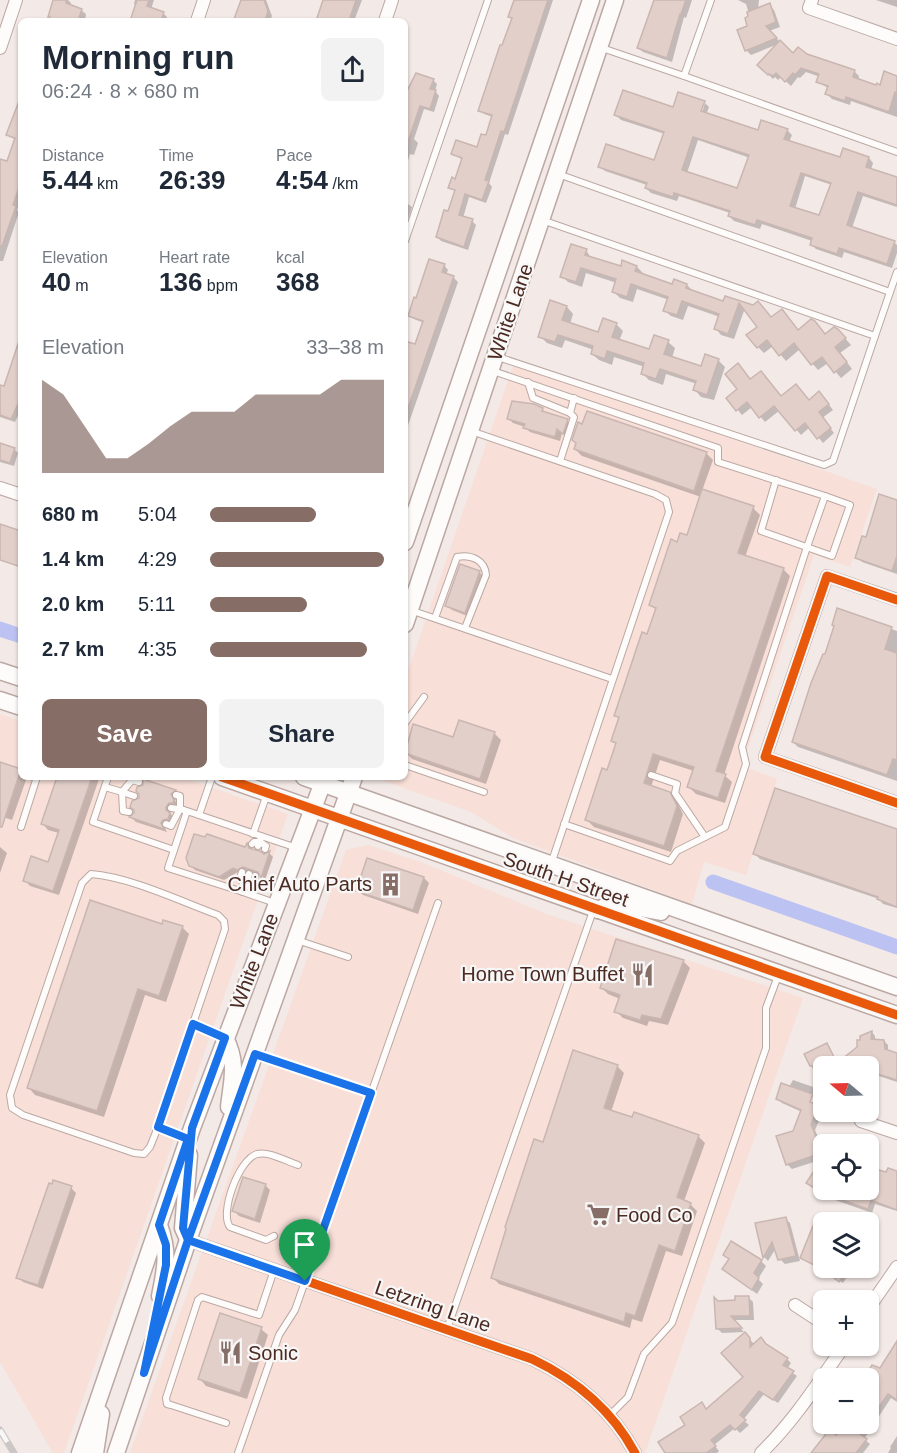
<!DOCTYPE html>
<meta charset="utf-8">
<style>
body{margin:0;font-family:Arial,sans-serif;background:#f2f2f3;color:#1f2937;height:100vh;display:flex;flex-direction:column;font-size:22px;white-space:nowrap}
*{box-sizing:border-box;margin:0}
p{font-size:20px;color:#747a83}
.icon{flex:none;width:33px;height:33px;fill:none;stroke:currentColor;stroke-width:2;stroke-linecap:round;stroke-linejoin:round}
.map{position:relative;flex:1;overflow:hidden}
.side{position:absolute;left:18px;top:18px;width:390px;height:762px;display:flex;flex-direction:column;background:#fff;border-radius:9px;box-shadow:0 2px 4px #0004}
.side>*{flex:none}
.needle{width:39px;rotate:289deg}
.controls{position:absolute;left:813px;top:1056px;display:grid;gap:12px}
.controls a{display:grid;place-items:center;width:66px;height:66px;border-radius:9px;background:#fff;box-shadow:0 2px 4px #0004;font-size:30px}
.pin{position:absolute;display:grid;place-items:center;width:51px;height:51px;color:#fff;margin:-62px -26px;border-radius:50% 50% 50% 0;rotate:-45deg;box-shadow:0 0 6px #0007}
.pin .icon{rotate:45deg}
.round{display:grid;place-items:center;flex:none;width:63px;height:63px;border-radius:9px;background:#f2f2f3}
.head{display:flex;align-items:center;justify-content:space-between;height:102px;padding:0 24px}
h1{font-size:33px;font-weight:700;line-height:45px}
.metrics{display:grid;grid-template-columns:repeat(3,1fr);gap:9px;height:102px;padding:6px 24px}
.metrics div{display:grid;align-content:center}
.metrics b{font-size:26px;font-weight:700}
.metrics small{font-size:16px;font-weight:400}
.metrics p{font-size:16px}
.chart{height:168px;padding:12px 24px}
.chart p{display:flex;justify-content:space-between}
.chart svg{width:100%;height:108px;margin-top:6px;fill:#866d66;opacity:.7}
.cta{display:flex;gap:12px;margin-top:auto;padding:12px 24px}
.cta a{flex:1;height:69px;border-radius:9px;background:#866d66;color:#fff;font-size:24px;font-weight:700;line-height:69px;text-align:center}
.cta a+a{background:#f2f2f3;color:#1f2937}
ul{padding:0 24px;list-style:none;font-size:20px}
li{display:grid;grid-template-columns:96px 72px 1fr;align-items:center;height:45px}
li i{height:15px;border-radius:8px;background:#866d66}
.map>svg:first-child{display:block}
.built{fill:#f8dfd8}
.shadow{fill:#0003;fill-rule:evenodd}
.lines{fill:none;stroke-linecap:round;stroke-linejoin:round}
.canal{stroke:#bcc2f1;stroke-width:15}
.building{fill:#e2cfca;stroke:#cab6b1;stroke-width:1.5;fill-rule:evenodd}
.lane-casing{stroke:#bba8a3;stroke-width:8}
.street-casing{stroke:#bba8a3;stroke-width:14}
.secondary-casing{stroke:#bba8a3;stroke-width:19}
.lane{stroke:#fdfcfb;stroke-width:6}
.street{stroke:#fdfcfb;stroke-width:12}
.secondary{stroke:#fdfcfb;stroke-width:16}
.rail-casing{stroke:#ccc7c6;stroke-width:7}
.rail{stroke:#f7f7f7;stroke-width:4.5;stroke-dasharray:14;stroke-linecap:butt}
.cycleway-casing{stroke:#f7f7f7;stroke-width:13}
.cycleway{stroke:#e8590c;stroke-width:9}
.route-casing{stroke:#fff;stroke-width:12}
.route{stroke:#1a73e8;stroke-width:8}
.labels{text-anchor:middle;stroke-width:4.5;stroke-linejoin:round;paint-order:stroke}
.street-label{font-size:20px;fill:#4c2a21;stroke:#f7f7f7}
.poi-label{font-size:20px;fill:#4c2a21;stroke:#f7f7f7;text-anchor:end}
</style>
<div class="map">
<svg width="897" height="1453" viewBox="0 0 897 1453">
<rect width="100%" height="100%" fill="#f3e9e6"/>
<g class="built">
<polygon points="514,363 877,489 850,567 814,555 742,766 777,779 746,875 704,862 692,904 513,838 471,812 384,781 382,777 405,777 405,680"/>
<polygon points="0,714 21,721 21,777 181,777 288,814 64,1453 53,1453 0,1362"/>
<polygon points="368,845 421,862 549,915 803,998 645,1453 130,1453 346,850"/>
</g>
<g class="shadow">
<polygon points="54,0 68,0 71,3 70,6 81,10 86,14 85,21 48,21"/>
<polygon points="135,0 154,0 151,9 163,13 167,17 166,21 132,21 137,6 134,4"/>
<polygon points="242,0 266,0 272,16 270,21 238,21 236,19"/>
<polygon points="324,0 362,0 354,21 318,21"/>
<polygon points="516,0 553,0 508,135 505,134 489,183 492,187 486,203 469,197 463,218 472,221 476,225 468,250 441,241 437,237 456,192 450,187 456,180 463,160 453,154 478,149 487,137 493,117 484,114 480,110 513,20 510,17"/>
<polygon points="655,0 692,0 686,18 684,17 672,62 643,52 638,48"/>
<polygon points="738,0 759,0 758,9 769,5 774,10 780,27 769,31 793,55 806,55 854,71 859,76 858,81 881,87 897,77 897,117 851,101 850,105 832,99 827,94 828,88 818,82 820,77 806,72 800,78 798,77 791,86 781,77 778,80 775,77 773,79 759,65 778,44 751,55 746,50 750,17 746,4"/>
<polygon points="876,0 897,0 897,7"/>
<polygon points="433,80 437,84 435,91 439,96 434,112 424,109 414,139 418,143 414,155 410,154 405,171 405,89 409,91"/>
<path d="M 704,102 L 697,118 L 700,119 L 705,103 L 709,107 L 706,115 L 759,132 L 787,130 L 792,135 L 789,142 L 841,159 L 844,150 L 869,158 L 873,163 L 871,170 L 897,179 L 897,207 L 863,196 L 852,228 L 894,242 L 897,245 L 897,253 L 892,268 L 844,252 L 842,258 L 816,249 L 811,244 L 812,241 L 762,224 L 760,229 L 734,221 L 729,216 L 730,213 L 679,196 L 677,201 L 651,193 L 646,188 L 647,185 L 605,171 L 600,166 L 655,162 L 665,134 L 621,120 L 616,115 L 674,109 ZM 698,140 L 750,158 L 738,190 L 687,173 ZM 805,176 L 832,185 L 820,217 L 795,209 Z"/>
<polygon points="21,125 21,198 17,210 19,212 3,261 0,261 0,160 8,163 16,140 7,135"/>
<polygon points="405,202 412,207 407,222 405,221"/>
<polygon points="586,250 591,258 622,268 637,267 643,273 642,275 673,286 687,285 693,291 724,303 726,298 753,307 799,331 844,337 851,345 840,353 852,369 841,378 828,363 818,370 800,349 786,361 773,346 764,353 758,347 759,327 745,308 734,339 721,335 716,329 720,317 688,306 683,320 671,316 665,311 669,300 637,289 633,302 620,298 614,292 617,283 586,273 582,287 568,282 562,276"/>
<polygon points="444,265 448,270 446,275 453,277 458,282 405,434 405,342 416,346 424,323 414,319 409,315"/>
<polygon points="551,302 567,307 573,314 570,324 599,334 616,324 623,331 619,341 650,351 655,337 668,342 675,348 672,358 702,368 718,360 725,367 714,400 701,397 695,390 697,384 666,374 663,385 649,380 642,373 645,367 614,357 612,365 599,360 592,354 594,350 565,340 562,348 547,343 540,336"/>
<polygon points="21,342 21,410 15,422 0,417 0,395 5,388 17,345 20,346"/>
<polygon points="751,381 782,398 809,401 824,398 833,410 822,418 834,433 823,443 810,427 801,435 780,410 765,422 752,407 742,415 728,398"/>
<polygon points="542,409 548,415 567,421 572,426 568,437 562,433 560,441 530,432 525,427 513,423 508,418"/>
<polygon points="0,444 14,449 18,453 14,466 0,462"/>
<polygon points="575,449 706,453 713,460 702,491 753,508 760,515 745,557 784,570 790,576 724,775 732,782 725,803 696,794 689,787 694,771 660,760 651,787 669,793 676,800 683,814 671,852 594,827 587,820 608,772 617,745 613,741 620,719 616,715 656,610 651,605 678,544 688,537 701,497 582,456"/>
<polygon points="897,502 897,574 862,562 857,557 867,539"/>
<polygon points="479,572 484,577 470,617 452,610 447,605"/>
<polygon points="838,610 897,631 897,781 798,747 793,742 826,656 835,627"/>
<polygon points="494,733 501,740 486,784 412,759 405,752 454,739"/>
<polygon points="0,763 21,771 21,777 27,777 12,820 0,816"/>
<polygon points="58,777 99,779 59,895 30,886 25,880 49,863 59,833 48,830 43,824"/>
<polygon points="145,781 175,791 180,796 175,800 178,806 170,812 174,819 165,828 167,832 136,822 131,817 136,812"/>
<polygon points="897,832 897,908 883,904 879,899 760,859 755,854"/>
<polygon points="248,846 264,856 269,853 273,857 265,880 261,875 248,871 242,874 238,872 224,880 195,870 190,865 246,849"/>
<polygon points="0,847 7,853 0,873"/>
<polygon points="368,860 424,878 429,883 418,914 363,895 358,890"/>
<polygon points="163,926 182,927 189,934 166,1002 145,995 104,1117 35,1095 29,1088"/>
<polygon points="683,961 690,968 668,1025 649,1021 647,1026 623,1018 616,1011 620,999 608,994 602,988"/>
<polygon points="872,1032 875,1036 875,1041 884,1041 888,1045 888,1052 897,1055 897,1082 873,1074 873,1079 868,1079 868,1066 824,1066 822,1084 819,1081 806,1055 827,1045 838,1064 859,1048"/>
<polygon points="617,1066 624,1073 611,1112 698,1136 705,1143 684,1201 690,1204 697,1211 682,1256 666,1251 642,1322 632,1319 630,1328 499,1284 492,1277 544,1144"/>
<polygon points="793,1080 819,1089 823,1093 803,1101 818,1106 823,1111 815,1130 824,1152 824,1190 868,1190 887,1174 897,1173 897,1211 875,1204 872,1213 835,1200 812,1187 808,1182 823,1159 792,1169 787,1164 794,1132 802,1112 782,1103 777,1098 789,1087"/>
<polygon points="265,1185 270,1190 260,1223 239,1216 234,1211"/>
<polygon points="71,1188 76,1193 43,1289 23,1282 18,1277"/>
<polygon points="785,1219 790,1223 800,1261 785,1264 780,1259 776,1248 768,1261 764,1257 757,1224"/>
<polygon points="725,1255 761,1261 766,1266 758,1279 763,1284 757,1294 724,1269 730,1260"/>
<polygon points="802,1258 824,1268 867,1268 861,1278 854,1274 853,1277 849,1274 843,1283"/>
<polygon points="748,1297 753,1302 754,1320 733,1320 744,1332 722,1333 717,1328 718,1303 737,1301"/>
<polygon points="261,1329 268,1335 247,1399 206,1386 200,1379"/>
<polygon points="745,1334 755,1345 767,1346 787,1359 791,1363 787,1369 797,1376 778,1403 764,1394 743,1420 749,1425 740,1433 735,1428 714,1445 719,1451 717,1453 666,1453 702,1404 707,1410 745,1377"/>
<polygon points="897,1344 897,1402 891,1398 864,1439 870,1444 863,1453 812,1453 836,1437 848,1424 868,1424 868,1378 865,1378 873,1367 881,1370"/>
<polygon points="897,1436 897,1453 888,1453 891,1448 890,1447"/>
</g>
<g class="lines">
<g class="canal">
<polyline points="0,629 21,636"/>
<polyline points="713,882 897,947"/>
</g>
</g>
<g class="building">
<polygon points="53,0 67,0 66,3 82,9 78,21 48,21 50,17 48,17"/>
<polygon points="137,0 149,0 147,6 164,12 161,21 130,21"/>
<polygon points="241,0 264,0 268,11 265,21 240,21 234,19"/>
<polygon points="323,0 356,0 349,21 316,21"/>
<polygon points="514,0 548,0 504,132 501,131 485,180 489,181 482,200 465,194 459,215 473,219 464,247 436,237 444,210 448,211 455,190 448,188 452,177 455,179 462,158 451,154 456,140 477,147 481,134 486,135 492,115 478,111 500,45 502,45 512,18 508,17"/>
<polygon points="654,0 686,0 681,14 680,14 667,58 637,48"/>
<polygon points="770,3 776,22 766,26 777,38 745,51 737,30 747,26 745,18 748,16 747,12"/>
<polygon points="780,40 793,53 798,47 807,54 855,70 853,77 876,85 877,83 880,85 884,71 897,76 897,93 895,92 889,112 846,97 845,101 825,94 828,86 816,82 819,74 801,68 795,75 793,73 785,82 776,73 773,76 769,74 768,75 757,65"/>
<polygon points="416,73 434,79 430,89 436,90 430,109 420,106 407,145 405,145 405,88 408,89"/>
<path d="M 623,90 L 673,107 L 678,92 L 705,101 L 701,111 L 758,130 L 761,120 L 788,129 L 784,139 L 840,157 L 843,148 L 869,157 L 866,167 L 897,177 L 897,205 L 858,192 L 847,225 L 895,241 L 887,264 L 839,248 L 837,254 L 810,245 L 812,238 L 757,220 L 755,225 L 728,216 L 730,211 L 674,193 L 673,197 L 645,188 L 647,183 L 598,167 L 606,144 L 654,160 L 664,132 L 614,115 ZM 693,137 L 749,155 L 737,188 L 682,170 ZM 801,173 L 831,183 L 819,215 L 790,206 Z"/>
<polygon points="19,101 21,102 21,182 13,205 16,206 2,246 0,246 0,159 7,161 15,138 6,135"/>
<polygon points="571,244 587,249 585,255 621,266 622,260 637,266 635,271 672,284 674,279 687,284 686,288 723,301 725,296 753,305 758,301 771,317 782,309 798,330 811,319 815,321 825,334 834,327 838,329 846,338 835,347 847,362 834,373 822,357 811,365 794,343 779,356 767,340 757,348 746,335 757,327 739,303 728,334 714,329 719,314 682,301 677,315 663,311 668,297 631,284 627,297 612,292 616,279 581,268 576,282 560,277"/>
<polygon points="429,259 445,264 442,272 454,276 407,411 405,410 405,341 415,344 423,321 408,316 414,297 416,298"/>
<polygon points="550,300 567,306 562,320 598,332 603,318 617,323 612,337 649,349 654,335 669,340 664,354 701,366 705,354 719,359 707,395 693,390 696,381 660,369 656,379 641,374 644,363 607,351 605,359 591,354 593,346 558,335 555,342 538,337"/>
<polygon points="19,341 21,341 21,404 18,404 11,419 0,415 0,385 4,386"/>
<polygon points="738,363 750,379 761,371 781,396 796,384 809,400 819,391 829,404 819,412 831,428 817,439 805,423 795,431 774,406 759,418 747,402 736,411 726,398 737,389 725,374"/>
<polygon points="512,401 534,404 543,408 542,411 568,419 563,434 557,429 555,437 523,428 525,424 507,419"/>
<polygon points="587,411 707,452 694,491 574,449 576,443 572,440 578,422 582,424"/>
<polygon points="0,443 15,448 10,463 0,460"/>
<polygon points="702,489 754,506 738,553 784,568 716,771 726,774 718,798 687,787 694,767 653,754 644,783 670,792 677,806 664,846 585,820 602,768 607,770 616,743 611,741 619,717 614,716 642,632 647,634 656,608 649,605 671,539 677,542 680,533 687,535"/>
<polygon points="879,494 897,500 897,556 892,571 855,558 862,536 866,537"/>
<polygon points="0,524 21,531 21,567 0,560"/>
<polygon points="460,564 480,571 465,613 445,606"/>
<polygon points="837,608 892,627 885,649 897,653 897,760 893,759 887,775 792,742 811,683 823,654 825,654 834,626 832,625"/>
<polygon points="459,720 495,732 480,779 405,753 413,724 453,737"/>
<polygon points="0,762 21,769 2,827 0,827"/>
<polygon points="57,777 92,777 53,891 23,881 31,856 48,862 59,830 41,824"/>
<polygon points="143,779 176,790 171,794 174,800 173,803 169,803 166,807 166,810 170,813 168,819 163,820 161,823 164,829 129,817 134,813 134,810 130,807 132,801 139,798 139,794 136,791 137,787 143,785"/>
<polygon points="775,788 897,829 897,907 877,899 878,897 753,854"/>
<polygon points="194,834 205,837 207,834 245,847 247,843 249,848 260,851 264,854 270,851 261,878 258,872 243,867 237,870 233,868 219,877 189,866 186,858"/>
<polygon points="367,858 424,877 413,910 356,891"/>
<polygon points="90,900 162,924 163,920 183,926 159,996 138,989 97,1111 27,1088"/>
<polygon points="616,939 684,960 661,1019 642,1015 640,1020 614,1012 620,995 600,988"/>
<polygon points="872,1031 871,1039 884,1040 885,1049 897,1053 897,1080 868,1071 868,1066 810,1066 804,1054 827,1043 837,1063 857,1047 857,1040 860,1040 860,1036"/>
<polygon points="573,1050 618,1065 604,1108 632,1117 634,1112 699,1135 677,1197 691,1203 675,1251 659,1245 635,1316 626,1313 624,1322 491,1278 506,1229 505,1227 534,1139 543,1142"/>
<polygon points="781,1083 813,1094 810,1102 819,1105 811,1124 822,1153 786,1165 776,1136 793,1131 801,1110 776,1099"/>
<polygon points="824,1156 824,1190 868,1190 868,1167 886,1172 888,1168 897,1171 897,1210 871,1200 868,1209 816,1191 818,1190 806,1183"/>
<polygon points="243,1177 266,1184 255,1219 232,1211"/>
<polygon points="53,1180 72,1186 38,1285 16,1278 49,1183 52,1184"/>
<polygon points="786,1217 796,1256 778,1260 772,1242 763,1258 755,1223"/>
<polygon points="813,1226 824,1229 824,1268 848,1268 839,1282 824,1270 800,1258"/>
<polygon points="731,1241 762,1260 754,1273 759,1278 752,1290 722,1269 729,1259 723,1255"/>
<polygon points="735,1296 749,1296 750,1316 731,1316 742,1328 716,1329 714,1297 718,1301 735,1300"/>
<polygon points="220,1313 262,1327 240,1393 198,1379"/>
<polygon points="745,1332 750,1338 750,1347 761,1337 766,1344 788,1358 783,1365 794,1371 773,1400 759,1391 740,1415 746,1420 735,1430 730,1425 711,1440 716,1446 706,1453 665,1453 658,1442 685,1425 680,1417 702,1402 706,1409 743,1377 721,1353"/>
<polygon points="897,1341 897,1400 888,1394 868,1422 868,1378 864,1378 872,1365 880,1368"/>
<polygon points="846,1424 867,1424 860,1434 867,1439 856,1453 811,1453 829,1430 836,1435"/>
</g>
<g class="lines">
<defs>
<g id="lane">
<polyline points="602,48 684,76 711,0"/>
<polyline points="684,76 897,152"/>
<polyline points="558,174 890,292 897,272"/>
<polyline points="405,241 488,0"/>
<polyline points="875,336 890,292"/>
<polyline points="495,356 824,465 833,461 875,336 542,220"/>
<polyline points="493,371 718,448 718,462 825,496 807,547 742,747 746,764 725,827 677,851 670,861 564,824"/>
<polyline points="528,382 533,398 570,413"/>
<polyline points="471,431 655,494 666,500 669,512 551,864"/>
<polyline points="560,461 574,417 570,413 574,398"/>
<polyline points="776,480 761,531 832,556 850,505 825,496"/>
<polyline points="410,610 612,679"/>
<path d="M 435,618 L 457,557 C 471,554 485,560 486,575 L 465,628"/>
<polyline points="405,723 424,697"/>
<polyline points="405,765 484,792"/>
<polyline points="651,775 677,784 675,793 705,837"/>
<polyline points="108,777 93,822 174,850"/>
<polyline points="105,787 122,792 123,811 129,812"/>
<polyline points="134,796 122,792 132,780 139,782"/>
<polyline points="171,808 184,810"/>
<polyline points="199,815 212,777"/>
<polyline points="166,824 171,826 180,809 180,796 176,795"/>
<polyline points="21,827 37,777"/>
<polyline points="253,834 267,794"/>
<polyline points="252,844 254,842 260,842 261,836 297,848"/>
<polyline points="258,846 260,842 266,846 265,849"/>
<polyline points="242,872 240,878 245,887 253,884 255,876"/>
<polyline points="249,874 243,892 275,903"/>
<polyline points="243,892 168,868 187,811 261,836"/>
<polyline points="297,940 348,957"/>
<polyline points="193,1024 223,1037"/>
<polyline points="256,1054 371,1093"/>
<path d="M 158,1127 L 150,1147 L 144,1154 L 134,1153 L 23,1115 L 12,1108 L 10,1095 L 82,883 L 91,874 C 130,877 180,901 218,915 L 224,921 L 225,929 L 158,1127 L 188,1139"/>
<path d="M 274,1236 L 266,1240 L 230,1227 C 219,1213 239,1159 257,1154 C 269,1151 286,1161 298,1165"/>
<polyline points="447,1329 594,908"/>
<polyline points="609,1416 628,1397 644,1354 672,1323 766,1048 766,1008 778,976"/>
<polyline points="226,1423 171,1405 167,1404 166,1398 198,1300 202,1297 259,1315 274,1270"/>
<polyline points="238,1453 279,1335 295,1310 438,903"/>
</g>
<g id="street">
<polyline points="812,0 809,8 897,39"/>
<polyline points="197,21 204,0"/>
<polyline points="385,21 392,0"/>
<polyline points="0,48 16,0"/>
<polyline points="0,488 21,495"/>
<polyline points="897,600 827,576 765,757 897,803"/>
<polyline points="861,1121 897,1133"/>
<path d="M 188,1240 L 532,1359 C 576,1380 612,1410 635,1453"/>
<polyline points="795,1305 824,1324"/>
<polyline points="868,1309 897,1267"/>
<path d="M 761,1453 C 794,1421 818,1383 844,1346"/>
</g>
<g id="secondary">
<polyline points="405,542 591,0"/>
<polyline points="405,624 615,0"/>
<polyline points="0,671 21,678"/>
<polyline points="0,700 21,707"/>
<polyline points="222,777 897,1015"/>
<polyline points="304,777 897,987"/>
<polyline points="598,910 613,903 661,912"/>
<path d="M 225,1038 C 238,1063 232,1080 229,1107"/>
<path d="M 159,1225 C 169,1253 166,1267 160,1296"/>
<polyline points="188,1239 183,1228 189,1155"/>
<polyline points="80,1453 192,1128 325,777"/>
<polyline points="95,1453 101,1414"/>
<polyline points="116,1453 188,1240 354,777"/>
</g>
</defs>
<use href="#lane" class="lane-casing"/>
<use href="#street" class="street-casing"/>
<use href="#secondary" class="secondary-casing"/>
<use href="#lane" class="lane"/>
<use href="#street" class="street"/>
<use href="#secondary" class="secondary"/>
<defs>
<polyline id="rail" points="0,1430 14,1453"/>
</defs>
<use href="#rail" class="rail-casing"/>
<use href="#rail" class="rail"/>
<defs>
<g id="cycleway">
<polyline points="897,600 827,576 765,757 897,803"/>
<polyline points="222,777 897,1015"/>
<path d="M 188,1240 L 532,1359 C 576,1380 612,1410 635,1453"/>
</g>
</defs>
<use href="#cycleway" class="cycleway-casing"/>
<use href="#cycleway" class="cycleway"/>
</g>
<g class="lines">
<defs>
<polyline id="route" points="305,1281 188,1240 183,1228 192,1128 225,1038 193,1024 158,1127 188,1139 159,1225 166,1245 166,1265 144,1373 188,1240 255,1054 371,1093 305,1281"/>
</defs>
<use href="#route" class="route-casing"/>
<use href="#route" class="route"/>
</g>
<defs>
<symbol id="building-bare" viewBox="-9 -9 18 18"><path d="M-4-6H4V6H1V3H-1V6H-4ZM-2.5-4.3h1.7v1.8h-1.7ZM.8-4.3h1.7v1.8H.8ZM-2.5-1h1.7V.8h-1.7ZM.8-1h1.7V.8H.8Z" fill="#866d66" stroke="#f7f7f7" stroke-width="2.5" paint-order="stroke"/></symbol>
<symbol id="restaurant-bare" viewBox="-9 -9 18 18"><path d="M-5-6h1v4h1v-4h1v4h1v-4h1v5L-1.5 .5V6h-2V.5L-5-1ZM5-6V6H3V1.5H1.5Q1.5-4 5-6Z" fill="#866d66" stroke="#f7f7f7" stroke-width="2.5" paint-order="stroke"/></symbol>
<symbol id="supermarket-bare" viewBox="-9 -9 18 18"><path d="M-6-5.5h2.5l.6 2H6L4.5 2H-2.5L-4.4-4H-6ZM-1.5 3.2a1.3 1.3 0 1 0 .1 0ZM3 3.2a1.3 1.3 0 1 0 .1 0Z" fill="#866d66" stroke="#f7f7f7" stroke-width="2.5" paint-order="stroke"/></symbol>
</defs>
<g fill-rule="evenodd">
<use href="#building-bare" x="374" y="868" width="33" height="33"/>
<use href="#restaurant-bare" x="626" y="958" width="33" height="33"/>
<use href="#supermarket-bare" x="582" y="1198" width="33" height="33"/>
<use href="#restaurant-bare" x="214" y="1336" width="33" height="33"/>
</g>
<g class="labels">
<g class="street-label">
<text transform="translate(510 312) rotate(-71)" y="7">White Lane</text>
<text transform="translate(566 879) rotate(19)" y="7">South H Street</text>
<text transform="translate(254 961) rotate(-69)" y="7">White Lane</text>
<text transform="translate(433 1306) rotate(19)" y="7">Letzring Lane</text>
</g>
<g class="poi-label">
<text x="372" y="891">Chief Auto Parts</text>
<text x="624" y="981">Home Town Buffet</text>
<text x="616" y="1222" text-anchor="start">Food Co</text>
<text x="248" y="1360" text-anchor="start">Sonic</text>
</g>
</g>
</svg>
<div class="controls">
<a><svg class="needle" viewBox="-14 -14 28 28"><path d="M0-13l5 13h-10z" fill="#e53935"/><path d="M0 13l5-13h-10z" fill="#747a83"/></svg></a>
<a><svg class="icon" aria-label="locate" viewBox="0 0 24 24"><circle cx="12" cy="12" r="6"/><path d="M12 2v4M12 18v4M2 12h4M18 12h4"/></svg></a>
<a><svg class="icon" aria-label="layers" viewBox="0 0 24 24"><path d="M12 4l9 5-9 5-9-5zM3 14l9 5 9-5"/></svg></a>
<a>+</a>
<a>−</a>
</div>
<div class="pin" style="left:305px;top:1281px;background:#1e9e55"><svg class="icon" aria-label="arrive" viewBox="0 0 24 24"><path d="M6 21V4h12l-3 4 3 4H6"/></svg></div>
<section class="side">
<div class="head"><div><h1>Morning run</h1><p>06:24 · 8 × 680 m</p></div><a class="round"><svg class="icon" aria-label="share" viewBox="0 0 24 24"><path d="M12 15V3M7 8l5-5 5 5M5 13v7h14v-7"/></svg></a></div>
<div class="metrics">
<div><p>Distance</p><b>5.44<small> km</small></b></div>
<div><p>Time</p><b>26:39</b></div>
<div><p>Pace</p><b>4:54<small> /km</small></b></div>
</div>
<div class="metrics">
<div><p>Elevation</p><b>40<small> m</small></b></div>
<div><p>Heart rate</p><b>136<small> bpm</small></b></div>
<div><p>kcal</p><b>368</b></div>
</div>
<div class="chart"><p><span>Elevation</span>33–38 m</p>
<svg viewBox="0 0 160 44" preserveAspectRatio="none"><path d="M0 44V6L10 12L20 25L30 38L40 38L50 32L60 25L70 19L80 19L90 19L100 12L110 12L120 12L130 12L140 6L150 6L160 6V44z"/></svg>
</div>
<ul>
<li><b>680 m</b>5:04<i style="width:61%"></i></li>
<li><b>1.4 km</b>4:29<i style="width:100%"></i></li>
<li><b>2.0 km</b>5:11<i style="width:56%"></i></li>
<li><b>2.7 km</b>4:35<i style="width:90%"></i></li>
</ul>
<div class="cta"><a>Save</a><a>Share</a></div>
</section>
</div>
